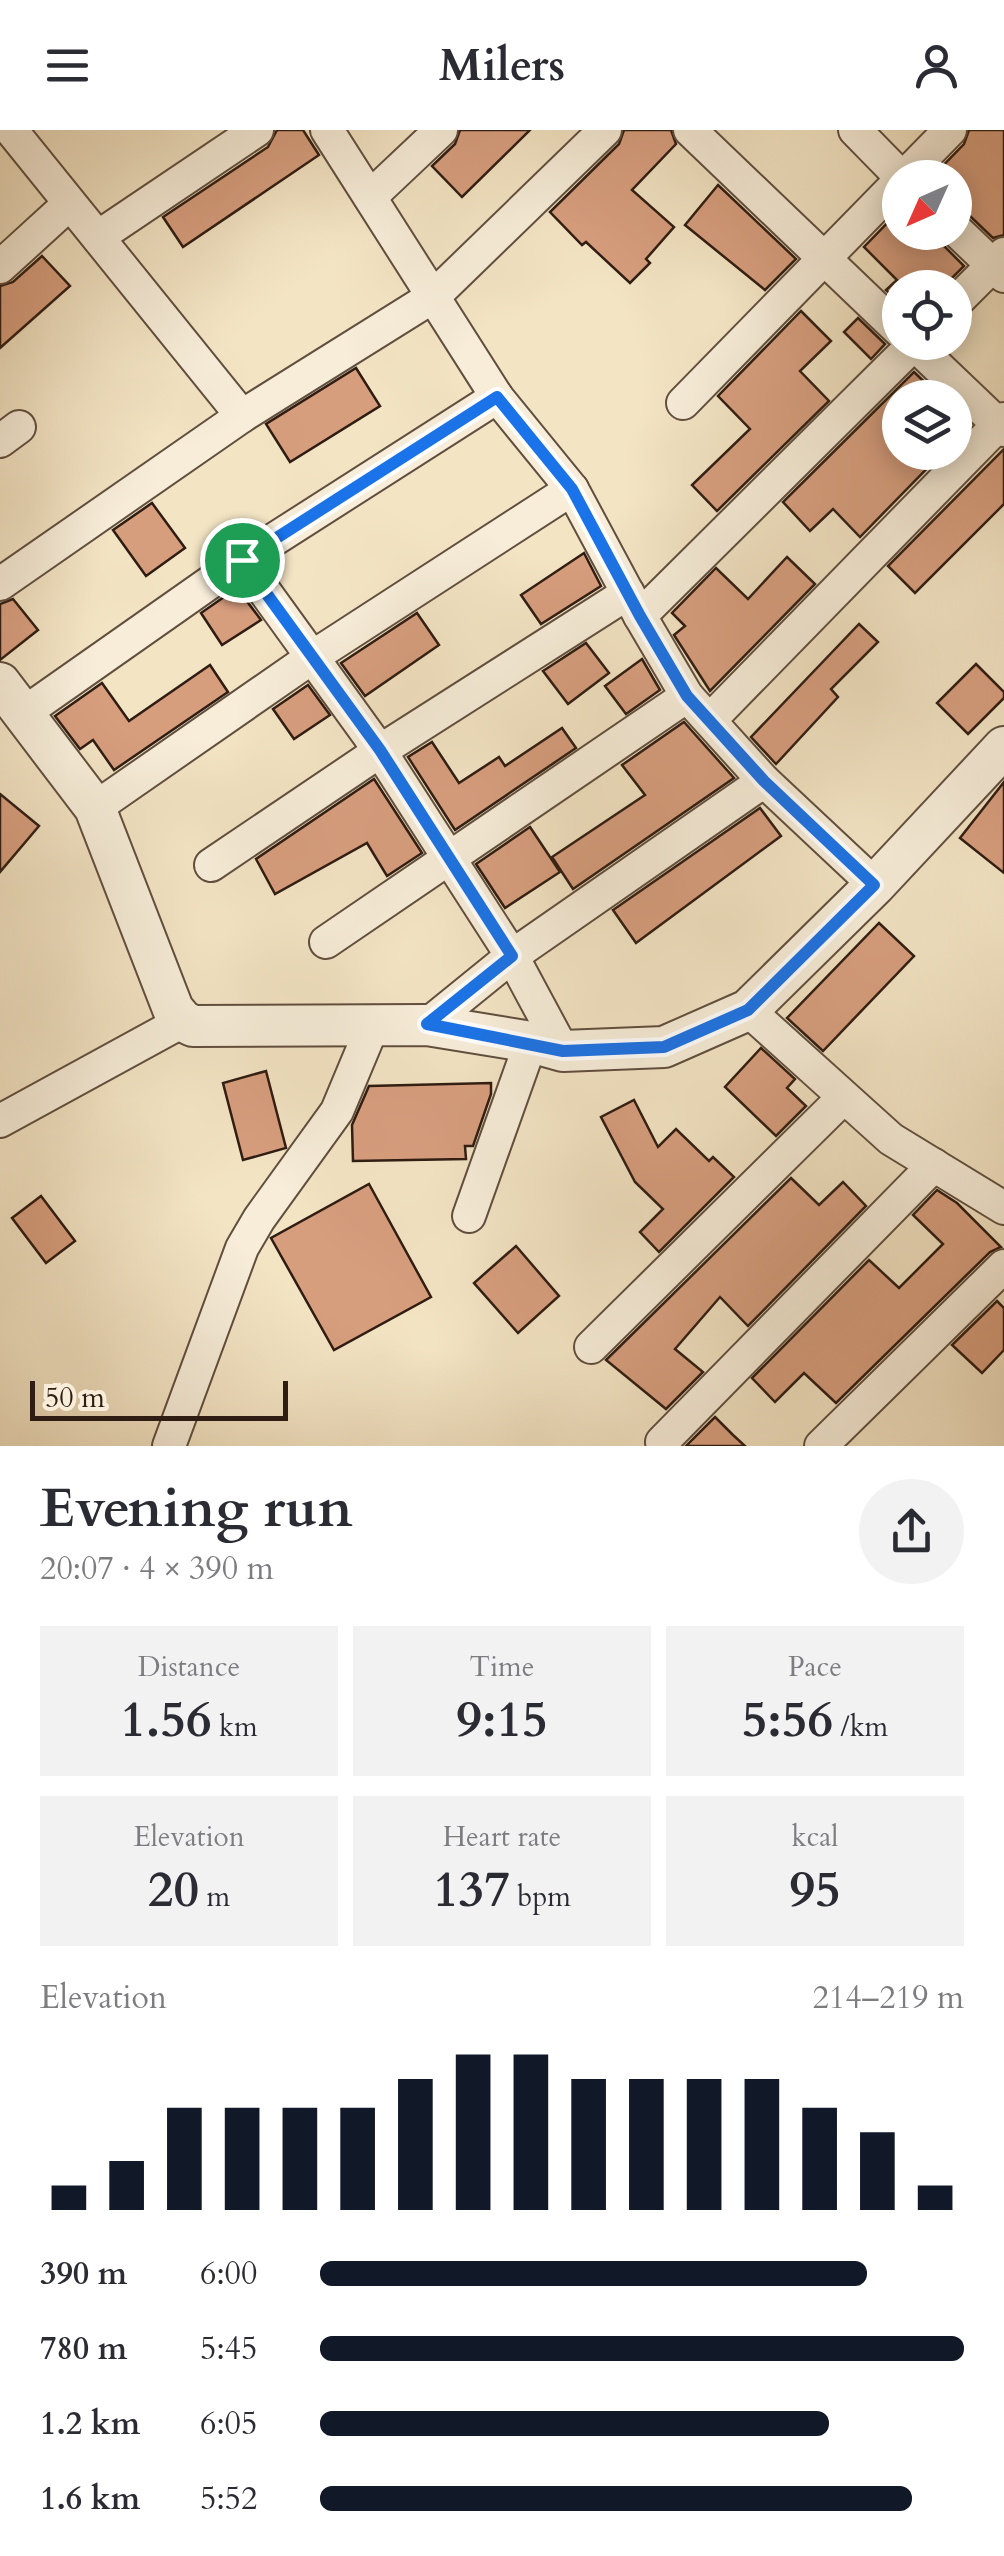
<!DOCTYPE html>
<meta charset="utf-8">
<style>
body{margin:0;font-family:Cardo,serif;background:#f2f2f3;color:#2b2b33;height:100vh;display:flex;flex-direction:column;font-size:38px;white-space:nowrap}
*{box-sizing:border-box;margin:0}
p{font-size:32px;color:#7c7c81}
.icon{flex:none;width:55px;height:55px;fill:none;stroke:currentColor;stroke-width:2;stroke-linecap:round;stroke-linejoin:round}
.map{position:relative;height:1316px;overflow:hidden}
.sheet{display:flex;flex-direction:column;background:#fff;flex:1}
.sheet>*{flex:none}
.needle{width:65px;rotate:225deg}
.controls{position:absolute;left:882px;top:30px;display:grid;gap:20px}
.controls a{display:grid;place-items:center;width:90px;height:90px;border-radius:50%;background:#fff;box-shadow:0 5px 25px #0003;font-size:50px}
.scale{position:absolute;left:30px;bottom:25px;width:258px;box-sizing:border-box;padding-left:10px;border:5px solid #2f1c12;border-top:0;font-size:28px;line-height:35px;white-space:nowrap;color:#2f1c12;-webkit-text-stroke:8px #f7edd9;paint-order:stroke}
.pin{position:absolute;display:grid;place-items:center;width:85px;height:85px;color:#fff;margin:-42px;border:5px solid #fff;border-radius:50%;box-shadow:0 2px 10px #0007}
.round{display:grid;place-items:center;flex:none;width:105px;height:105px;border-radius:52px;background:#f2f2f3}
.head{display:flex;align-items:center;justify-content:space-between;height:170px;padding:0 40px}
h1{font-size:55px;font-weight:800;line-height:75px}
.figures{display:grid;grid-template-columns:repeat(3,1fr);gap:15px;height:170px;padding:10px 40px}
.figures div{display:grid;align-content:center;border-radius:0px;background:#f2f2f3;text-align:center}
.figures b{font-size:50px;font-weight:800}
.figures small{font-size:28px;font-weight:400}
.figures p{font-size:28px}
.chart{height:280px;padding:20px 40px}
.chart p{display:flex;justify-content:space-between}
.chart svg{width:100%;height:180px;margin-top:10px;stroke:#111827;stroke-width:6}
ul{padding:0 40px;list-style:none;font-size:32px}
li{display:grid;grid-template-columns:160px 120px 1fr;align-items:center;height:75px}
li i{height:25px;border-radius:12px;background:#111827}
header{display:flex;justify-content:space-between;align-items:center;height:130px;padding:0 40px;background:#fff;font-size:45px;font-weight:800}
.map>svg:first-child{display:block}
.building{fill:#d79e7e;stroke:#2f1c12;stroke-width:2.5}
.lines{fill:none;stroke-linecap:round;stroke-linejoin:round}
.minor-casing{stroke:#604e3e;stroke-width:36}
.tertiary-casing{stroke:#604e3e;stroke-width:44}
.minor{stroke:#f7edd9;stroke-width:32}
.tertiary{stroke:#f7edd9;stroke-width:40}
.route-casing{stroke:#fff;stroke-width:20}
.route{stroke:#1a73e8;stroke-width:12}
</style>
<header><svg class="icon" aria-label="menu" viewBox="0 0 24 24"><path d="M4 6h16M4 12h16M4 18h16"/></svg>Milers<svg class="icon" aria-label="person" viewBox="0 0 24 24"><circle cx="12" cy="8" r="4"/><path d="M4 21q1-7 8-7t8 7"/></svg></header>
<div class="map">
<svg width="1004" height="1316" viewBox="0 0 1004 1316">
<rect width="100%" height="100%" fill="#f3e4c4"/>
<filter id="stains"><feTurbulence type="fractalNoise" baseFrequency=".002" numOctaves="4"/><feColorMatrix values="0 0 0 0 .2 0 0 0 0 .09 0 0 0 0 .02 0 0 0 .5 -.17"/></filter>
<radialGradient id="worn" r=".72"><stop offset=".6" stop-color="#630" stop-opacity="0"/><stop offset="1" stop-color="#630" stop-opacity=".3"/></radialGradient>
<g class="building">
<polygon points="277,0 303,0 319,25 183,117 163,87 268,17"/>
<polygon points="460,0 530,0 462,67 432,36 455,14"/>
<polygon points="624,0 671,0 676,14 632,60 674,97 646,129 650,133 630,153 586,112 582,115 550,82 619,14"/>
<polygon points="969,0 1004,0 1004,105 993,108 968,84 955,80 955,48 931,48 964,14"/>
<polygon points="718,55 796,129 765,160 685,95"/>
<polygon points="900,80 900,102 936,102 941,113 964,136 942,158 904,158 900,153 900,173 886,160 897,150 864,117"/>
<polygon points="42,126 70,156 0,218 0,156 13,152"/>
<polygon points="801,181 831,211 800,241 829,271 717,381 692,355 750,299 718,266"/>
<polygon points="858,188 885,214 871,229 844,202"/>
<polygon points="356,238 380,276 290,332 266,294"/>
<polygon points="914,242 941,268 900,268 900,322 943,322 860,407 833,379 810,401 783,372"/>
<polygon points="1004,319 1004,374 915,463 888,436"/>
<polygon points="152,373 185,418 146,446 113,400"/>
<polygon points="584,423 601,456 541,494 521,465"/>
<polygon points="787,427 815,454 710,561 674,505 685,496 672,483 716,438 748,469"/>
<polygon points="237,458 261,490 222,515 201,483"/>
<polygon points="13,469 38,500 0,530 0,474"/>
<polygon points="417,483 439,515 365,566 341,533"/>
<polygon points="859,494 878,512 831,559 838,567 776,634 751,607"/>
<polygon points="586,513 609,543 568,574 543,541"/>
<polygon points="642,529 660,560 626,584 605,556"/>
<polygon points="976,534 1004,562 1004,568 968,604 937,573"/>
<polygon points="210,535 228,562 114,640 93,610 80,619 55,586 102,553 129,591"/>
<polygon points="308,555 330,585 294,609 273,579"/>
<polygon points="684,592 734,648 573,759 552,727 645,665 622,635"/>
<polygon points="562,598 576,618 455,700 408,627 432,612 459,653 499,627 505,636"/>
<polygon points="374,649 422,723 387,746 367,713 275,764 256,729"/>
<polygon points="1004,652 1004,743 960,708"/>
<polygon points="0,664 39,696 0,742"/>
<polygon points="760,678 781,706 636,813 613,780"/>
<polygon points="530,697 560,742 505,778 476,734"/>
<polygon points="879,793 914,826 823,921 787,888"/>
<polygon points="761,918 795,949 787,958 806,976 776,1006 725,957"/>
<polygon points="266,941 286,1018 243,1030 223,953"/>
<polygon points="491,953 491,964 473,1016 465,1016 466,1029 353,1031 352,995 369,956"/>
<polygon points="634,970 658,1017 676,999 709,1031 713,1027 734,1047 659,1122 640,1102 663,1079 635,1052 601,987"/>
<polygon points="791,1048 819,1075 843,1052 866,1076 748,1196 720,1167 675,1219 703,1242 666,1279 606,1230"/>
<polygon points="369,1054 431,1167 334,1220 271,1108"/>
<polygon points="937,1060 957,1073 1001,1117 990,1122 836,1273 804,1243 775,1272 752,1248 869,1130 899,1158 943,1114 913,1085"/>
<polygon points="41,1066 75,1111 46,1133 12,1088"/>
<polygon points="516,1116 559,1166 518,1203 474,1153"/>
<polygon points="997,1171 1004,1178 1004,1220 982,1243 952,1215"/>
<polygon points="715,1287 733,1305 745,1316 686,1316"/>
</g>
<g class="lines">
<defs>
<g id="minor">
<polyline points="11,0 242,286"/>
<polyline points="327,0 497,267 572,359 640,486 687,566 764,651 875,755"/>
<polyline points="690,0 900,201"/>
<polyline points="855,0 902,48"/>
<polyline points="903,48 950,0"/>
<polyline points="370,67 441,0"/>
<polyline points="955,99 1004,146"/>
<polyline points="98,107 257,0"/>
<polyline points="0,137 69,74"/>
<polyline points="955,173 1004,124"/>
<polyline points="912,212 1004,300"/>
<polyline points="683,273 900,51"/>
<polyline points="0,311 19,297"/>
<polyline points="242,430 380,621 512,826 563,921"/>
<polyline points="0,454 242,286 434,166 605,0"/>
<polyline points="640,486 916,212"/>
<polyline points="24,583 242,430 497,267"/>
<polyline points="710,590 1004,289"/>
<polyline points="95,678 314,526 572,359"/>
<polyline points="211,735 380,621 628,463"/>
<polyline points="326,812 687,566"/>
<polyline points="748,880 891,1009 1004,1078"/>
<polyline points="427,895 512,826 764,651"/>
<polyline points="0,991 183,891"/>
<polyline points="469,1086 531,912"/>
<polyline points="591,1217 843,968"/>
<polyline points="662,1312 934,1035"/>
<polyline points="169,1316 242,1118 259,1089 337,981 373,895"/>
<polyline points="821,1316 1004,1136"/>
</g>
<polyline id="tertiary" points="0,553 95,678 173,879 183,891 193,896 427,895 531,912 563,921 664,917 748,880 875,755 1004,617"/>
</defs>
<use href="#minor" class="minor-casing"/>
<use href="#tertiary" class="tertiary-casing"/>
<use href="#minor" class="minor"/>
<use href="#tertiary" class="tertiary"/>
</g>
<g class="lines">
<defs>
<polygon id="route" points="497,267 572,359 640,486 687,566 764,651 874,755 748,880 664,917 563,921 427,894 512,826 380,620 242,430"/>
</defs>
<use href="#route" class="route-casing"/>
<use href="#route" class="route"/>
</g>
<rect width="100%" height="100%" filter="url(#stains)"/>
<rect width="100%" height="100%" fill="url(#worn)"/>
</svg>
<div class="controls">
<a><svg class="needle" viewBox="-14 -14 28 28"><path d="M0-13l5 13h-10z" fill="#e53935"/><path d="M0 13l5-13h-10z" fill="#7c7c81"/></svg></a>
<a><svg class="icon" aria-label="locate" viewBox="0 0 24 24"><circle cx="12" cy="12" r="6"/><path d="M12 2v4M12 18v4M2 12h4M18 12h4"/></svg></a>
<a><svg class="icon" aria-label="layers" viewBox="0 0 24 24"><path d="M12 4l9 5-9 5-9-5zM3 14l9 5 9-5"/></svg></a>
</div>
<div class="scale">50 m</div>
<div class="pin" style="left:242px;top:430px;background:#1e9e55"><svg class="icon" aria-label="arrive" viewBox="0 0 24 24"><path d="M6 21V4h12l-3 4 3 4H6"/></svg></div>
</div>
<section class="sheet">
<div class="head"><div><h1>Evening run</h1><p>20:07 · 4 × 390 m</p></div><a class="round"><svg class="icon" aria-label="share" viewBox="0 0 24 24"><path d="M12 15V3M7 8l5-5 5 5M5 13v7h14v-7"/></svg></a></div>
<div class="figures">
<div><p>Distance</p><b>1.56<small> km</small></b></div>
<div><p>Time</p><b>9:15</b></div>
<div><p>Pace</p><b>5:56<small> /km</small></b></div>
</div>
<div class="figures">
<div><p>Elevation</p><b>20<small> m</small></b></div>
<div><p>Heart rate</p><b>137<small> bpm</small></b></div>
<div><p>kcal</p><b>95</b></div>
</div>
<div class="chart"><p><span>Elevation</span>214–219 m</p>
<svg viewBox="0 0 160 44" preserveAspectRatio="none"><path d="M5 44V38M15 44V32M25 44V19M35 44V19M45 44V19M55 44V19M65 44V12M75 44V6M85 44V6M95 44V12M105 44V12M115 44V12M125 44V12M135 44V19M145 44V25M155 44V38"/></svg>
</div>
<ul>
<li><b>390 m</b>6:00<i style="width:85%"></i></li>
<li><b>780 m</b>5:45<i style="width:100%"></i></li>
<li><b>1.2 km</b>6:05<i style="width:79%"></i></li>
<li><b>1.6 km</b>5:52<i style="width:92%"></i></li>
</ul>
</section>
